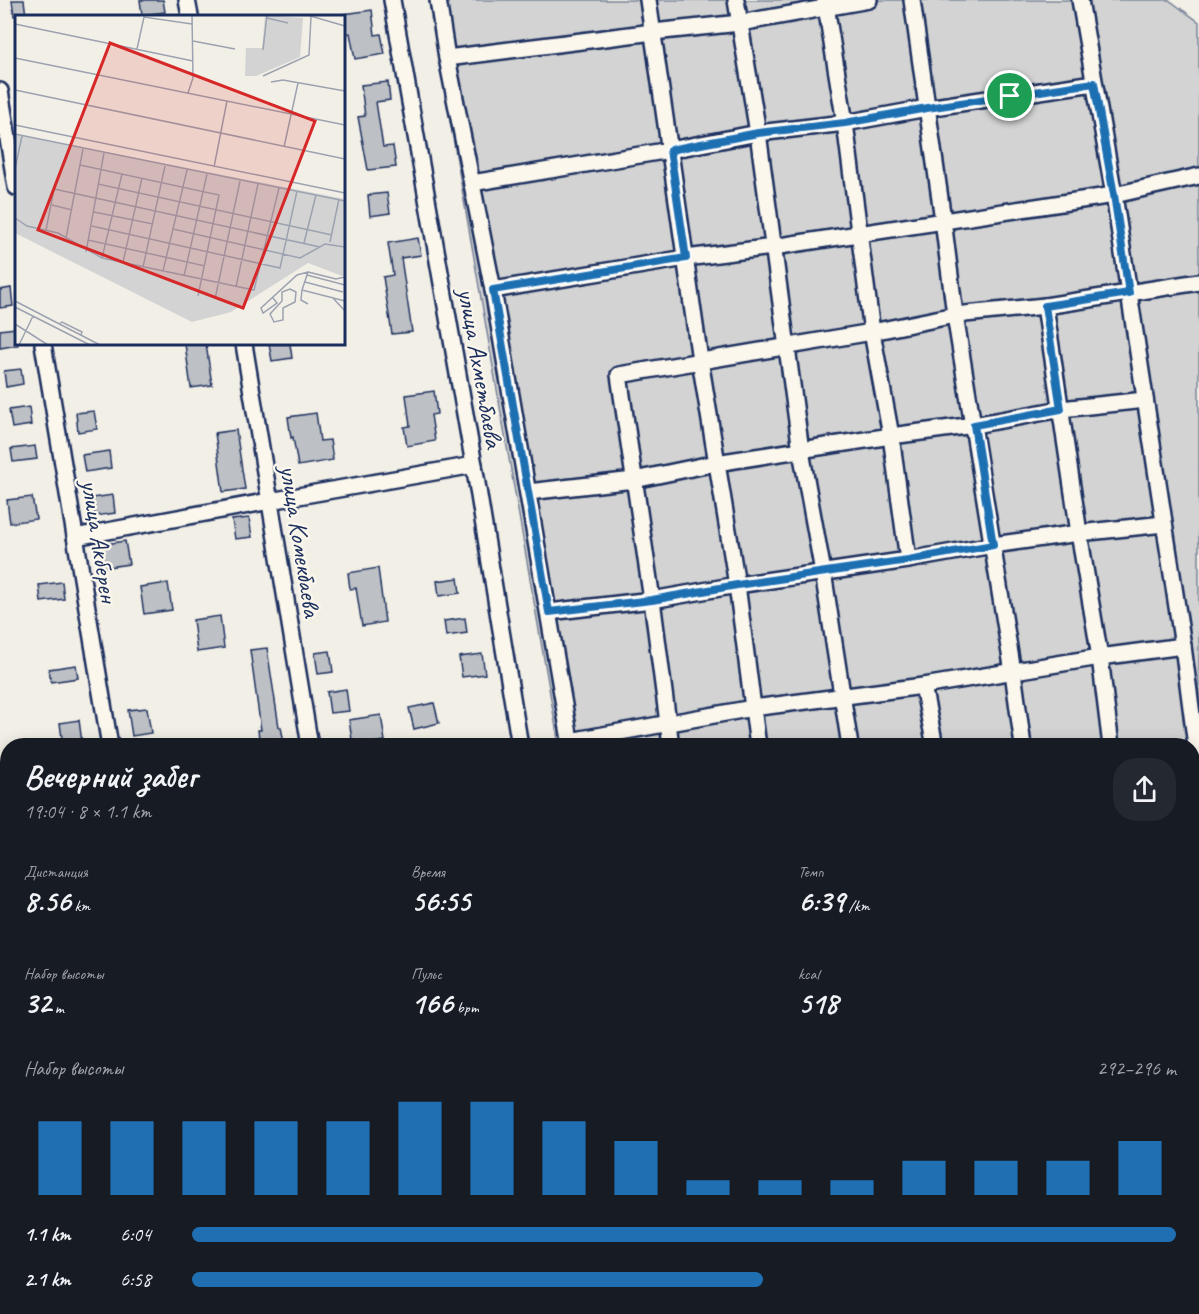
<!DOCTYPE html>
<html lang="ru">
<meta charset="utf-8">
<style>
body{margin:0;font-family:Caveat,sans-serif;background:#242831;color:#f1f3f6;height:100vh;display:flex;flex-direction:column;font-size:22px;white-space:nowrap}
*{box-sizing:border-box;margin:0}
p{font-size:20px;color:#9ea1a6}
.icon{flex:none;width:33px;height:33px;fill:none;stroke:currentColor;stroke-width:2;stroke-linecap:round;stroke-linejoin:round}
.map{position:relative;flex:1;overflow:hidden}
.sheet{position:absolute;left:0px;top:738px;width:1200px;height:576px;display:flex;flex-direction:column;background:#171b24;border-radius:24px 24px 0 0;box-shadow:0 3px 15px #0003}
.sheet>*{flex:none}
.pin{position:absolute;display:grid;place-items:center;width:51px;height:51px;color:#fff;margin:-26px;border:3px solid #fff;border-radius:50%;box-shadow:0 2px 6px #0007}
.round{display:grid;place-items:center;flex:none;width:63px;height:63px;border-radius:24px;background:#242831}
.headline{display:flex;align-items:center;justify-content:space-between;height:102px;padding:0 24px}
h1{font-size:33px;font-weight:800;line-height:45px}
.metrics{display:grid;grid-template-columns:repeat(3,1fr);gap:9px;height:102px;padding:6px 24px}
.metrics div{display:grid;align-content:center}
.metrics b{font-size:30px;font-weight:800}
.metrics small{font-size:16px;font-weight:400}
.metrics p{font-size:16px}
.chart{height:168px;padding:12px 24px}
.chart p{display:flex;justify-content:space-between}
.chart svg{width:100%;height:108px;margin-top:6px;stroke:#1f6fb2;stroke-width:6}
ul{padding:0 24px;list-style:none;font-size:20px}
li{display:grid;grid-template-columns:96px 72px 1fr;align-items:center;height:45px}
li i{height:15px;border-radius:8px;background:#1f6fb2}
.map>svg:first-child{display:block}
.green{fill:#d2d3d2;stroke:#768198;stroke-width:1.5}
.building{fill:#bdc0c4;stroke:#1b2f5e;stroke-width:1.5}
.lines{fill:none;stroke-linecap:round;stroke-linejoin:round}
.minor-casing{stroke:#1b2f5e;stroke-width:20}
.minor{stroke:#fbf7ec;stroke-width:15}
.route-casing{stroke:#fff;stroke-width:12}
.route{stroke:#1f6fb2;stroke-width:8}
.labels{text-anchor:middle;stroke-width:4.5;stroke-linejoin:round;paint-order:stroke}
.street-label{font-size:26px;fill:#1b2f5e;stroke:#fbf7ec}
.inset-road{fill:none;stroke:#9ca2b0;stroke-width:1.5}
.view{fill:#d62828;fill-opacity:0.15;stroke:#d62828;stroke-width:3}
.inset-edge{fill:none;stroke:#1b2f5e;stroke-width:3}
</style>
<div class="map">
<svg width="1199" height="1314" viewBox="0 0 1199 1314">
<rect width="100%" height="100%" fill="#f2efe6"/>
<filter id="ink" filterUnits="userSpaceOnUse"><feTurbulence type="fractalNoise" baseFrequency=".0167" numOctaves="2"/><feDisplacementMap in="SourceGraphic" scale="12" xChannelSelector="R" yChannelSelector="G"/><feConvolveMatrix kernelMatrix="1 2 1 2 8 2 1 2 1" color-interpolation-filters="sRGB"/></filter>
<g filter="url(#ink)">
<polygon class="green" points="429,0 1169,0 1199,22 1199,1314 658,1314 657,1307 1192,1306 1192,746 559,745"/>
<g class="building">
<polygon points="12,0 24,0 26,16 14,16"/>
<polygon points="140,0 163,0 165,12 142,15"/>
<polygon points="372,10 375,35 381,34 385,54 355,59 350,33 344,34 344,14"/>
<polygon points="388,82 390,100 376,102 383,147 393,146 396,167 368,170 358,117 365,116 361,85"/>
<polygon points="387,193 390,213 370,216 368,195"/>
<polygon points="418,238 421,255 401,258 412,332 392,334 383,277 393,275 388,243"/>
<polygon points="11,288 13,306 0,308 0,290"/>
<polygon points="15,328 18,345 0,348 0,330"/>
<polygon points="185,344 206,344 212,385 191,388"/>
<polygon points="269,344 290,344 292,358 272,361"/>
<polygon points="21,369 23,384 6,387 4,371"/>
<polygon points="434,391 437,414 431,415 435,441 407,446 404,427 410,426 406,395"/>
<polygon points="29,407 31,425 12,428 9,410"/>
<polygon points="94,411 97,429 78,432 76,413"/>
<polygon points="316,413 320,441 330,440 333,460 298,466 293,437 291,438 288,417"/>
<polygon points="236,430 245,489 223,492 215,433"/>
<polygon points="35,446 37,459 13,462 11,449"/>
<polygon points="109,451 111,468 85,472 82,455"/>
<polygon points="113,495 115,513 95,516 92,498"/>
<polygon points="32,497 36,519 10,523 7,500"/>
<polygon points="249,518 252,537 235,539 232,520"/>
<polygon points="125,541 129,564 102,568 99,545"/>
<polygon points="378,568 385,622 362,626 356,588 350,589 348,573"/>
<polygon points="458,578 460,593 439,596 437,581"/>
<polygon points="62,582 64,599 41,602 39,585"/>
<polygon points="168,583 172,610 144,614 140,587"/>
<polygon points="220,616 224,648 197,652 193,620"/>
<polygon points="465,618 467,633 446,636 444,621"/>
<polygon points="267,648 279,727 281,727 284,743 260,746 258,730 261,730 250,650"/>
<polygon points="330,651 333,672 318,674 315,653"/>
<polygon points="482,654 485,674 462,677 459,657"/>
<polygon points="76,665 78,678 51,682 49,669"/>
<polygon points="346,689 349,711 330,713 327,692"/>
<polygon points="434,703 439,723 414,729 409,708"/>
<polygon points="147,708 151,733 132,736 128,710"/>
<polygon points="381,715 385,741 353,746 349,720"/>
<polygon points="79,720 82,743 63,746 60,723"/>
</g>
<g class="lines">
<defs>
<g id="minor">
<polyline points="187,0 190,16"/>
<polyline points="392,0 474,465 520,746"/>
<polyline points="438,0 447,58 493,290 571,746"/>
<polyline points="648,0 700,360 737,585 758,746"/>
<polyline points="736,0 758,133 801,451 823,572 850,746"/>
<polyline points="825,0 845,123 872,332 891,436 908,560"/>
<polyline points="912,0 943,220 955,315 1013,672 1023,746"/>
<polyline points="1080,0 1114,195 1183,646 1199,769"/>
<polyline points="447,58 653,32 740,23 869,0"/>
<polyline points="0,91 16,187"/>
<polyline points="472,183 670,150 758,133 845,123 927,108 1094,83"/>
<polyline points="493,290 686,258 773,247 1114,195 1199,176"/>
<polyline points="1045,306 1079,533 1100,657 1111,746"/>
<polyline points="43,344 110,746"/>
<polyline points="244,344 310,746"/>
<polyline points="528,492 634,480 716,463 891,436 974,425 1061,409 1145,400"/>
<polyline points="75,537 270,501 474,465"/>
<polyline points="549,612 652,600 737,585 908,560 993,545 1079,533 1164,524"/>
<polyline points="923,686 935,746"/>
<polyline points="570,741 753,708 923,686 1100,657 1183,646"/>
<polyline points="671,746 652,600 619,375 872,332 955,315 1045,306 1199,282"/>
<polyline points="0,782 8,779"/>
<polyline points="1192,899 1199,898"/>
<polyline points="1192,1004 1199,1003"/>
<polyline points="1192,1117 1199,1092"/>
<polyline points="0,1284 5,1314"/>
<polyline points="204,1306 205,1314"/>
<polyline points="400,1306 401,1314"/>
<polyline points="609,1306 610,1314"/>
<polyline points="661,1306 662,1314"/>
<polyline points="936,1306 937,1313 970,1306"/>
<polyline points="1192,1306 1193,1314"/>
</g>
</defs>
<use href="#minor" class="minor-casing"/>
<use href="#minor" class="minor"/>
</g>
</g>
<g class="lines" filter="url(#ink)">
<defs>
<polygon id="route" points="1094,83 1114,195 1129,293 1045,306 1061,409 974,425 993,545 908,560 737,585 652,600 549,612 493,290 686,258 670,150 758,133 845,123 927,108"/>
</defs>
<use href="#route" class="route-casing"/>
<use href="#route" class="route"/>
</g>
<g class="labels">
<g class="street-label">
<text transform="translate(481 368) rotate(80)" y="9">улица Ахметбаева</text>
<text transform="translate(100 541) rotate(81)" y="9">улица Акберен</text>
<text transform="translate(301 541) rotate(81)" y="9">улица Комекбаева</text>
</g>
</g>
<g transform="translate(15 15)">
<rect width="330" height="330" fill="#f2efe6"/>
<path d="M 250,0 L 288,3 L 285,42 L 241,61 L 230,61 L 231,33 L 247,33 ZM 0,119 L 330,184 L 330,262 L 293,248 L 216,297 L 177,307 L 0,218 Z" fill="#d2d3d2"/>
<path class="inset-road" d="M 292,0 L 330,11M 252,3 L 273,8M 0,9 L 178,46M 178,26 L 220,34M 122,34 L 129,2 L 177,9M 248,35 L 252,0M 0,43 L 330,110M 248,61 L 294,40 L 296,2M 256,67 L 268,65 L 330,76M 0,75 L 330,144M 173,78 L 178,63 L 177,0M 0,110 L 330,178M 0,119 L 330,186M 269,132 L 283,68M 65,150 L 204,180 L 183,281M 199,152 L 212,86M 0,154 L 7,121M 83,169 L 317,220M 37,190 L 57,195M 79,197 L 138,209M 0,203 L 12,211 L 43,218 L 87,243 L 239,275 L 264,173M 77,211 L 265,253 L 282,176M 158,214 L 285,243 L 310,229 L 330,232M 31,215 L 39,174 L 305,232M 51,223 L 68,134M 73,225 L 190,251M 315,227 L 324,184M 289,228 L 301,180M 71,237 L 89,138M 87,243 L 107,159M 108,247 L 127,163M 128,252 L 150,151M 148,256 L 172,155M 292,260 L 330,270M 169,261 L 192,159M 330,262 L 321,264 L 293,257 L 287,275 L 330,286M 290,267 L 328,277M 221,272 L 243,169M 275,274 L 281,277 L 280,287 L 268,293 L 268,305 L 259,307 L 255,299 L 267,286 L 267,277 ZM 287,275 L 286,285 L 293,289M 317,282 L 330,296M 258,283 L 262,288 L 248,298 L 246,293 L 282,260 L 293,257M 200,284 L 225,166M 0,286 L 85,330M 0,292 L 75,330M 0,309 L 33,330M 44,309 L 47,307 L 67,317 L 66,320M 4,330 L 18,301"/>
<path class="view" d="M 95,28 L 300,106 L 228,293 L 23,215 Z"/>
<rect width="330" height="330" class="inset-edge"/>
</g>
</svg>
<div class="pin" style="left:1010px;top:96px;background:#1e9e55"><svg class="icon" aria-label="arrive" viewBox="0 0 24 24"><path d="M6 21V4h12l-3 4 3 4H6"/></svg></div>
<section class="sheet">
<div class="headline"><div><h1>Вечерний забег</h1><p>19:04 · 8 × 1.1 km</p></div><a class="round"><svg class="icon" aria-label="share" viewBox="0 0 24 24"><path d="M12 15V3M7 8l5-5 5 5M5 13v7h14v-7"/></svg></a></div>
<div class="metrics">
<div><p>Дистанция</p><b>8.56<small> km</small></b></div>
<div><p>Время</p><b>56:55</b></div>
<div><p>Темп</p><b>6:39<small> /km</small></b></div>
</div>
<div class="metrics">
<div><p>Набор высоты</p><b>32<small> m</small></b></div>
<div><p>Пульс</p><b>166<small> bpm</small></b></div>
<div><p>kcal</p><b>518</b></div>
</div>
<div class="chart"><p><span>Набор высоты</span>292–296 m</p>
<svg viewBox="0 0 160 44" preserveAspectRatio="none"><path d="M5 44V14M15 44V14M25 44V14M35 44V14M45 44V14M55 44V6M65 44V6M75 44V14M85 44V22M95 44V38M105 44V38M115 44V38M125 44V30M135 44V30M145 44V30M155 44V22"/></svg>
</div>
<ul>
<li><b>1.1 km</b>6:04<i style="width:100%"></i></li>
<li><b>2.1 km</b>6:58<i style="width:58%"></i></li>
</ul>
</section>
</div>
